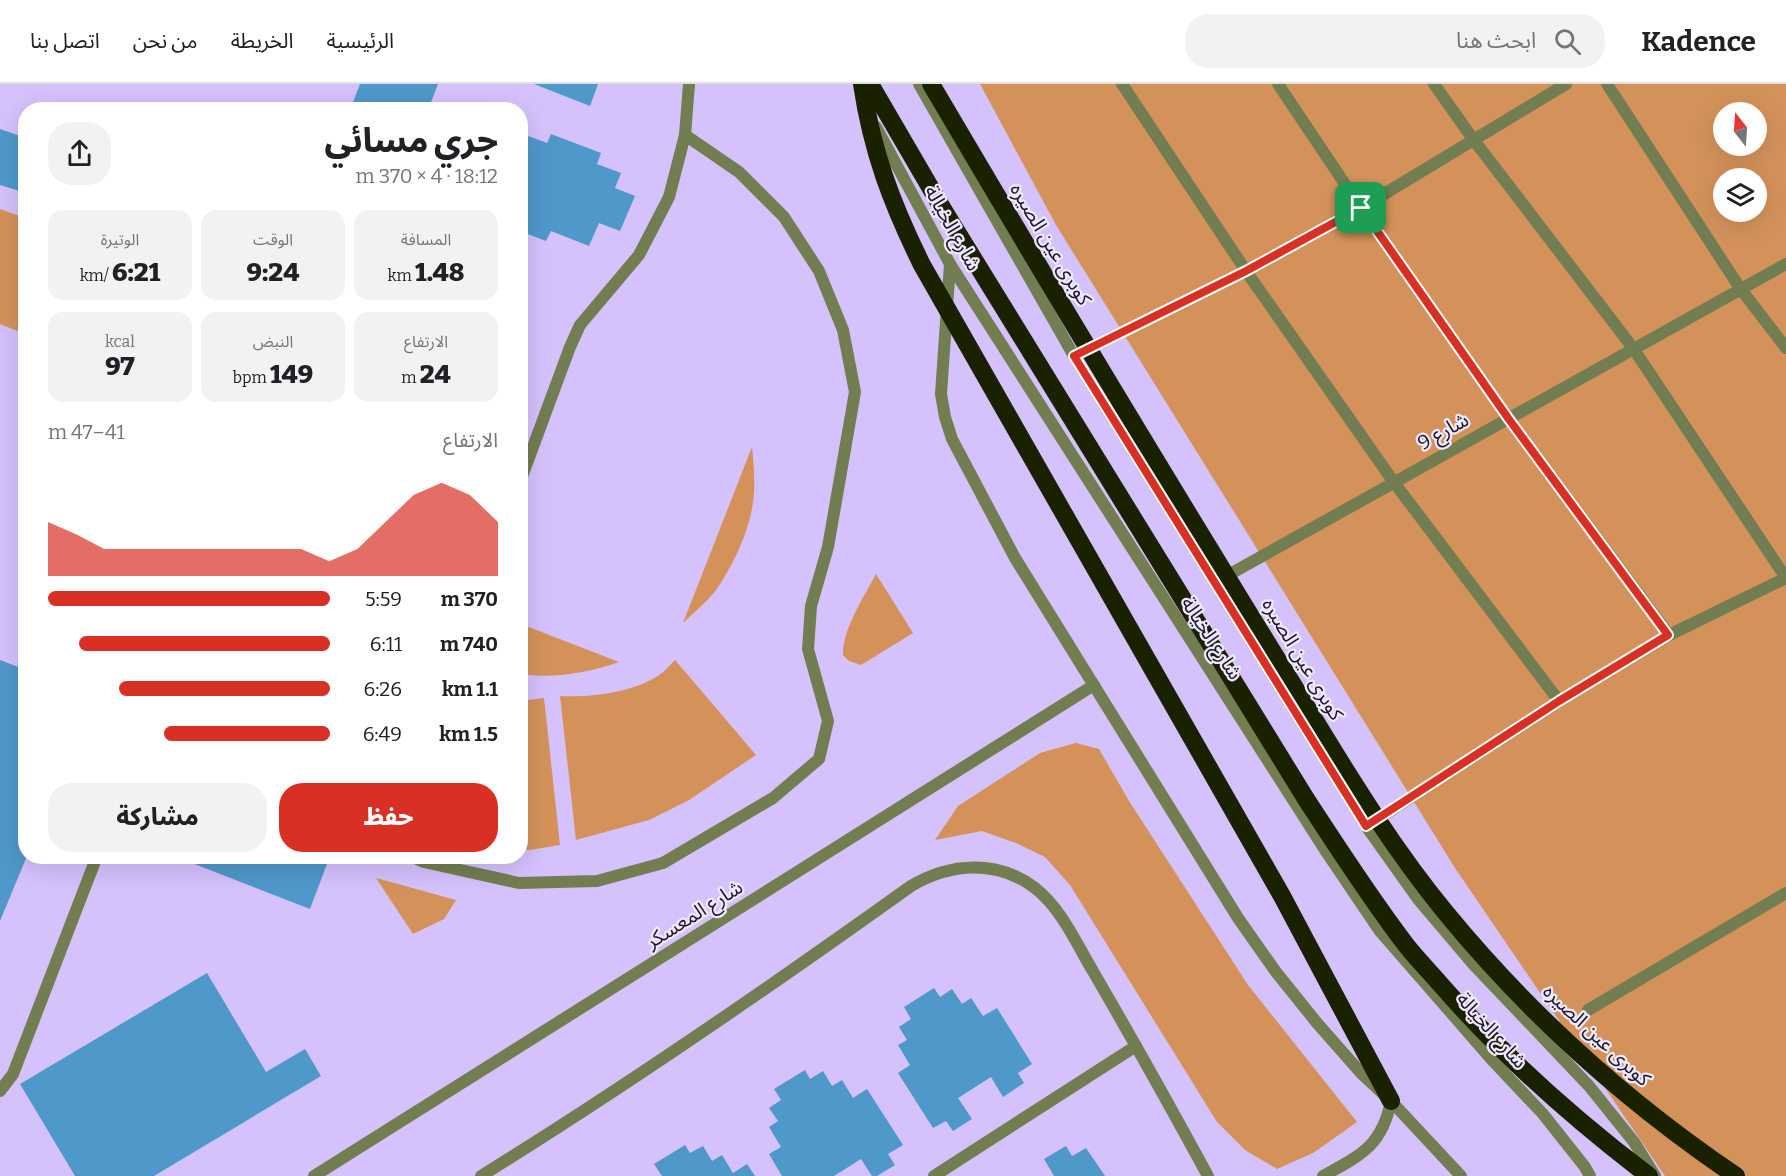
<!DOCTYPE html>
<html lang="ar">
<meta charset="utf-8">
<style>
body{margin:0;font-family:Bitter,"Noto Sans Arabic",serif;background:#f2f2f2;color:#202124;direction:rtl;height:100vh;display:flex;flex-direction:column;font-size:22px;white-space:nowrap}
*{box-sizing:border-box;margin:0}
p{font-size:20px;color:#757577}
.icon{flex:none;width:33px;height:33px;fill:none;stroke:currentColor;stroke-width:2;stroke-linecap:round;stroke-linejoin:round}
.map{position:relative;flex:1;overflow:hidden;direction:ltr}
.panel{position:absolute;left:18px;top:18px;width:510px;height:762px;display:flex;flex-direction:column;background:#fff;border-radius:24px;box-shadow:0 6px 24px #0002;direction:rtl}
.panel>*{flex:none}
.needle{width:39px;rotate:343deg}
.buttons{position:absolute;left:1713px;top:18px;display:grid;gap:12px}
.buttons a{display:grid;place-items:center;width:54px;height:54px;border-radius:50%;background:#fff;box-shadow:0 6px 24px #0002;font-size:30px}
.pin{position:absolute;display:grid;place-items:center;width:51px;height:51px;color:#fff;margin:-26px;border-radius:12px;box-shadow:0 3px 9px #0006}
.round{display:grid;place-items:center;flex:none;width:63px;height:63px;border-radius:24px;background:#f2f2f2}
.summary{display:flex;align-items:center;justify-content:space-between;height:102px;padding:0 30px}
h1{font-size:33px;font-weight:800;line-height:45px}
.metrics{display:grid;grid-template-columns:repeat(3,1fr);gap:9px;height:102px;padding:6px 30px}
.metrics div{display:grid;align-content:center;border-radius:15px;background:#f2f2f2;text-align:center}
.metrics b{font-size:26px;font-weight:800}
.metrics small{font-size:16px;font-weight:400}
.metrics p{font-size:16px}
.chart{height:168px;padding:12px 30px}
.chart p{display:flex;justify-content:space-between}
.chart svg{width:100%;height:108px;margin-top:6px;fill:#d93025;opacity:.7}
.primary-button{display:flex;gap:12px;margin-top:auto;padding:12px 30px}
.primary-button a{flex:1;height:69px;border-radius:24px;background:#d93025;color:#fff;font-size:24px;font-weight:800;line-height:69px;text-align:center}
.primary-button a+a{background:#f2f2f2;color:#202124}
ul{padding:0 30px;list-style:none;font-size:20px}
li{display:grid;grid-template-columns:96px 72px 1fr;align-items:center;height:45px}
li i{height:15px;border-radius:8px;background:#d93025}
header{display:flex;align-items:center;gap:36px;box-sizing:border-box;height:84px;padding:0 30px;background:#fff;border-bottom:2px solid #e0e0e0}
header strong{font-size:28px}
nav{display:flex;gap:33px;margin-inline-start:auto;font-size:21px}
.search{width:420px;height:54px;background:#f2f2f2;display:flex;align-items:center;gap:15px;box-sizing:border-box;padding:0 21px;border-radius:24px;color:#757577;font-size:22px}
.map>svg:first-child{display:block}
.green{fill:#d4925a;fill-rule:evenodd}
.building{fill:#4f98ca}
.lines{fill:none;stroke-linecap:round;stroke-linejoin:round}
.service{stroke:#727e51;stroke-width:12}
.minor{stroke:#727e51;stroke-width:12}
.tertiary{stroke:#727e51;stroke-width:12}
.motorway{stroke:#1a2100;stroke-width:18}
.route-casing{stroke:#fff;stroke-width:12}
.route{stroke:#d93025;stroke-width:8}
.labels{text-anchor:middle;stroke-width:4.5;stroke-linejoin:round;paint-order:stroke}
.street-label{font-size:20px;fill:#201530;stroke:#efeafa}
</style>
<header>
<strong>Kadence</strong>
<div class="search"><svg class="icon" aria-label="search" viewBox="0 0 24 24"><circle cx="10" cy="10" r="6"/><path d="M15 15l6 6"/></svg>ابحث هنا</div>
<nav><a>الرئيسية</a><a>الخريطة</a><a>من نحن</a><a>اتصل بنا</a></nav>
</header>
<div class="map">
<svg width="1786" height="1092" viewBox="0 0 1786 1092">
<rect width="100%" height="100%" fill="#d5c1fc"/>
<g class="green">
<path d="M 980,0 L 1786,0 L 1786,1092 L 1665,1092 L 1455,784 L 1056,141 ZM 1724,28 L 1756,28 L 1756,62 L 1724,62 ZM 1724,94 L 1756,94 L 1756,128 L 1724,128 Z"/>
<polygon points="0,125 25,134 25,250 0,240"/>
<path d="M 752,363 C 754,384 756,404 752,424 C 748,450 731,485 716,506 C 707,518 694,528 683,539 Z"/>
<path d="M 876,490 L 913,549 L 861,581 L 849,577 L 843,571 C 842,546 865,511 876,490 Z"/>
<path d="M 521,540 L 619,578 C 587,589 554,595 521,590 Z"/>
<path d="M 675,576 L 756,671 L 689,716 L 649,736 L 576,756 L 560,612 C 589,614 638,608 662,589 C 666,586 671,580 675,576 Z"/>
<polygon points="544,614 560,761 530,766 521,765 521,617"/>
<polygon points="1076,659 1099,665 1129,717 1248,901 1357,1038 1313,1069 1277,1085 1245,1066 1217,1038 1070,801 1045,773 1016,759 982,747 935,756 958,722 1040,669"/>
<polygon points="376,794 456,816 444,835 413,850"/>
</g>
<g class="building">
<polygon points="360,0 438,0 428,26 350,26"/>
<polygon points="534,0 598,0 590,22"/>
<polygon points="0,45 26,54 26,109 0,101"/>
<polygon points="520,49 547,59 551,50 601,69 597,80 621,89 615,104 635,112 620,147 599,139 589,162 551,147 546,157 520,147"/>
<polygon points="0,576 26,586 27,772 0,837"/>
<polygon points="174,772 330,772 310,825"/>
<polygon points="207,889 266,988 305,965 321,992 154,1092 75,1092 20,1000"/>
<polygon points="934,904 940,913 952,905 962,920 971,914 983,932 997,924 1032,980 1018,989 1024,999 1003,1013 991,993 958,1014 972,1035 953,1047 946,1037 933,1044 898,989 910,981 898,961 907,956 899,943 911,935 904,923"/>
<polygon points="805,986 810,995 823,987 832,1002 842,996 853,1014 867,1005 903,1061 888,1070 895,1081 877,1092 872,1092 861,1075 834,1092 782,1092 769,1070 781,1063 769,1043 778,1037 769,1024 781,1016 774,1005"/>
<polygon points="685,1061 690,1069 703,1062 712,1077 722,1071 733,1089 747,1080 755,1092 662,1092 654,1080"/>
<polygon points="1066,1062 1072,1072 1086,1064 1105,1092 1054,1092 1044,1075"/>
</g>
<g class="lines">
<g class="service">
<polyline points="1122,0 1246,187 1393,397 1559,617"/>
<polyline points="1278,0 1361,124 1508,334 1669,551"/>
<polyline points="1607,0 1740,204 1786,264"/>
<polyline points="1082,268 1246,187 1361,124 1566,0"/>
<polyline points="520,398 570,263 580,241 639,171 669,113 685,51 689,0"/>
<polyline points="1373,738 1559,617 1669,551 1786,494 1633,264 1473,55 1434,0"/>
<polyline points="411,772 424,778 519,799 597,797 663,779 773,714 819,675 828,637 808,565 811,522 828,463 855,308 843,246 819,187 784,133 739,88 685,51"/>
<polyline points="1588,926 1786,809"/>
<polyline points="0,1007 13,990 97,772"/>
</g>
<g class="minor">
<path d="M 481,1092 C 628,1001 770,903 911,802 C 950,779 997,775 1035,804 C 1062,825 1077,861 1094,889 C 1133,956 1171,1024 1208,1092"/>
<polyline points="934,1092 1136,962"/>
<path d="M 1323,1092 C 1361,1071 1382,1062 1391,1017"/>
</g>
<g class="tertiary">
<polyline points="919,0 1074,272 1366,742 1418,815 1474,881 1589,1002 1634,1058 1655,1092"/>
<polyline points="876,43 950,180 1327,769 1379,846 1493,977 1543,1030 1585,1083 1590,1092"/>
<polyline points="950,180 941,310 945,333 952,355 1015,474 1238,834 1276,888 1317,939 1361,989 1391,1017 1461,1092"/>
<polyline points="1221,495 1786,180"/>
<polyline points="314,1092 1094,601"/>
</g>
<g class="motorway">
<path d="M 862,0 C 872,68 892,120 922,181 L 1282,812 L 1391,1017"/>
<path d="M 870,0 L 944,127 L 1306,715 C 1338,764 1370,814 1406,861 C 1417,875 1430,888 1442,902 C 1504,973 1574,1035 1649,1092"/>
<path d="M 931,0 C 1024,158 1118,315 1214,472 C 1246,525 1279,578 1311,630 C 1353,699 1395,767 1446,829 C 1529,930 1628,1019 1736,1092"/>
</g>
</g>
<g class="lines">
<defs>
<polygon id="route" points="1361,124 1508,334 1668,551 1559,617 1366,742 1074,272 1246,187"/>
</defs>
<use href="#route" class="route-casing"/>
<use href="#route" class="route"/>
</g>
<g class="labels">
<g class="street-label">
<text transform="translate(953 144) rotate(61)" y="7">شارع الخيالة</text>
<text transform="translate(1051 160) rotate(59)" y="7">كوبرى عين الصيره</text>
<text transform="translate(1443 347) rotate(-29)" y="7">شارع 9</text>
<text transform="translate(1212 554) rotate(57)" y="7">شارع الخيالة</text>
<text transform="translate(1303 575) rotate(59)" y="7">كوبرى عين الصيره</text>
<text transform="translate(694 830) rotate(-32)" y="7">شارع المعسكر</text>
<text transform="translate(1492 946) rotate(48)" y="7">شارع الخيالة</text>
<text transform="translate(1597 951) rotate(43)" y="7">كوبرى عين الصيره</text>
</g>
</g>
</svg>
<div class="buttons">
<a><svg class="needle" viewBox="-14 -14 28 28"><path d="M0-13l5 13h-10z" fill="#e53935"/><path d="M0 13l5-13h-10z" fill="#757577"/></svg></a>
<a><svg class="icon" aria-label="layers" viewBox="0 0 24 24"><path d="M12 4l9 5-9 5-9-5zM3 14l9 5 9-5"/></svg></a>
</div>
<div class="pin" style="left:1361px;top:124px;background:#1e9e55"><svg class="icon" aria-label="arrive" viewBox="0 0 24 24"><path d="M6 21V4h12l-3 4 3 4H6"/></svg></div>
<section class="panel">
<div class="summary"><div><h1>جري مسائي</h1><p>18:12 · 4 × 370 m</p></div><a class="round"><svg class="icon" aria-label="share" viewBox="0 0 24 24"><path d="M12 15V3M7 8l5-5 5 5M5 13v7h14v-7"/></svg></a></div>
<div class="metrics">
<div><p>المسافة</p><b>1.48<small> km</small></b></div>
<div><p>الوقت</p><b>9:24</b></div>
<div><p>الوتيرة</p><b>6:21<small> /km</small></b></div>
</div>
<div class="metrics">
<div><p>الارتفاع</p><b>24<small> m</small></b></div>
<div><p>النبض</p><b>149<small> bpm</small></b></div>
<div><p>kcal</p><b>97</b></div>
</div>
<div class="chart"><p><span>الارتفاع</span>41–47 m</p>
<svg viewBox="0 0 160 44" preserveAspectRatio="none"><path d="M0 44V22L10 27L20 33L30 33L40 33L50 33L60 33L70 33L80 33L90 33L100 38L110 33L120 22L130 11L140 6L150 11L160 22V44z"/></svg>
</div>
<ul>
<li><b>370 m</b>5:59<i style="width:100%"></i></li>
<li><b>740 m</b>6:11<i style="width:89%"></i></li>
<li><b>1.1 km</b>6:26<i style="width:75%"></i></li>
<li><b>1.5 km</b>6:49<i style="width:59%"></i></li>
</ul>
<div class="primary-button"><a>حفظ</a><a>مشاركة</a></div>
</section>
</div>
